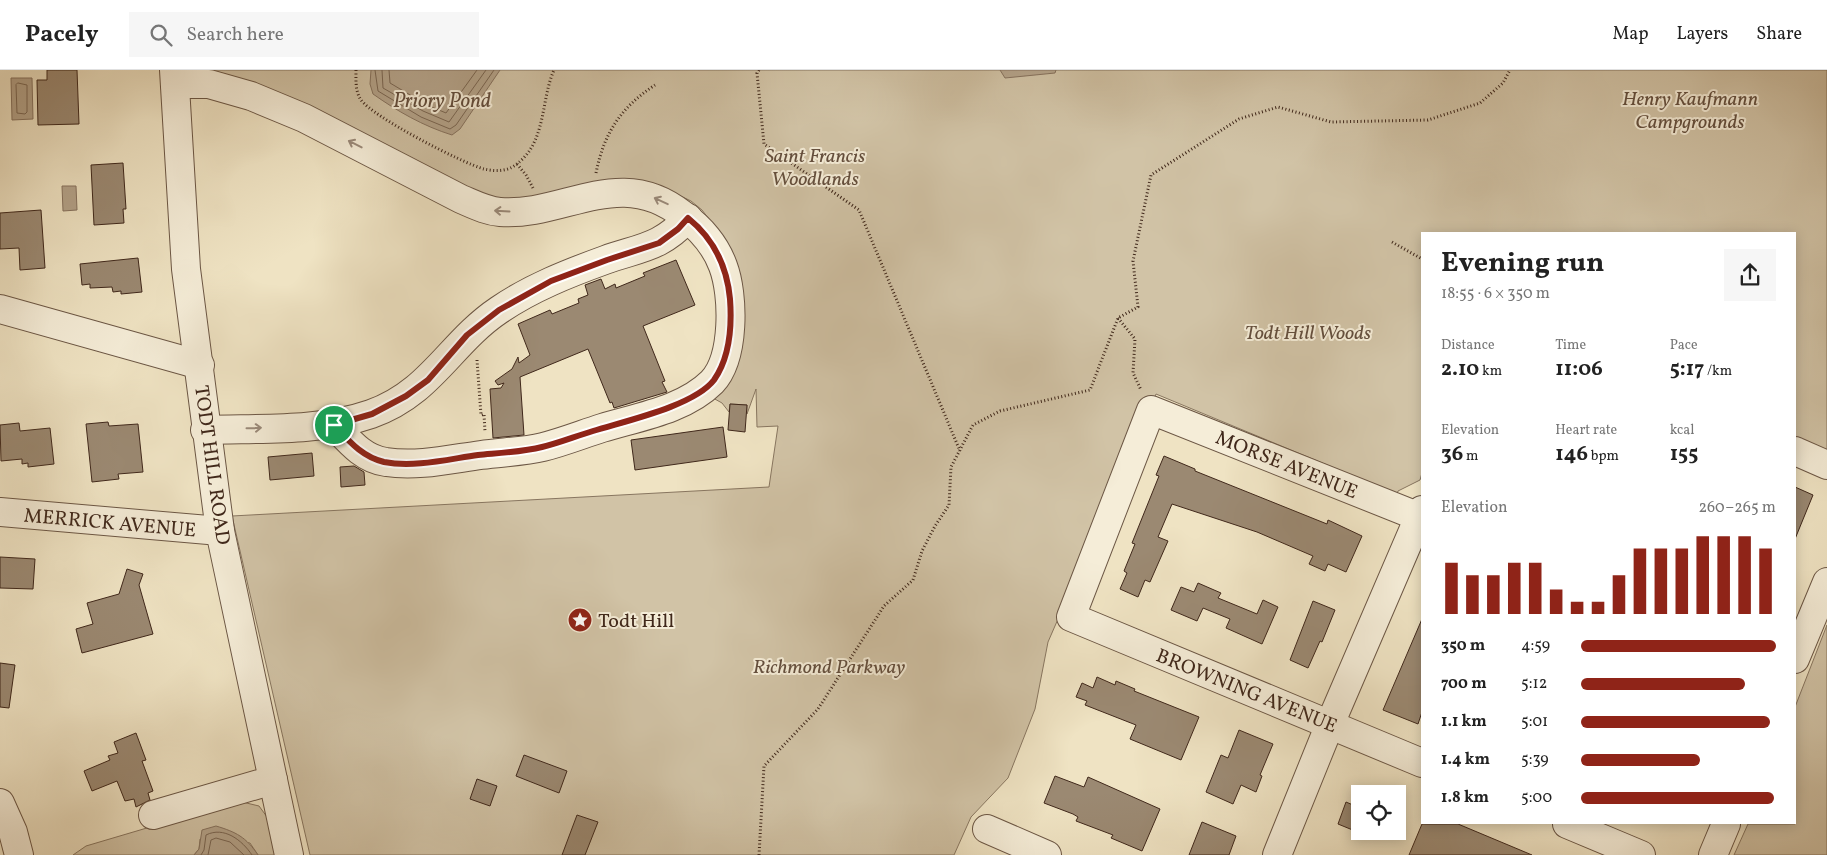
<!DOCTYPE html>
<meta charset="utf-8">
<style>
body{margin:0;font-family:Vollkorn,serif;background:#f6f6f6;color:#222;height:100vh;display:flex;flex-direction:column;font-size:19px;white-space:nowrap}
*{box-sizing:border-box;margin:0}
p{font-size:16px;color:#767676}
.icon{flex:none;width:28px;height:28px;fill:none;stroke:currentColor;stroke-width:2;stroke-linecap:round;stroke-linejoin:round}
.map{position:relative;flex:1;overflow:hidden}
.drawer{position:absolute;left:1421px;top:162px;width:375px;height:592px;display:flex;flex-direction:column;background:#fff;border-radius:0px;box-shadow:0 2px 12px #0003}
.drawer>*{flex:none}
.tools{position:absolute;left:1351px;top:715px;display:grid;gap:10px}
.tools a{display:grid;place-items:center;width:55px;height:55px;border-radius:0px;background:#fff;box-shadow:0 2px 12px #0003;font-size:25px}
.pin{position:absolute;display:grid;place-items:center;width:42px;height:42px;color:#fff;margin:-21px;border:2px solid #fff;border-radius:50%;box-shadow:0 1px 5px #0007}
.round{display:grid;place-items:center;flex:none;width:52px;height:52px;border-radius:0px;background:#f6f6f6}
.head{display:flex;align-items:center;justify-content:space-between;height:85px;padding:0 20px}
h1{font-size:28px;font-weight:700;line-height:38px}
.stats{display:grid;grid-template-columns:repeat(3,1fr);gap:8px;height:85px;padding:5px 20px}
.stats div{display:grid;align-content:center}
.stats b{font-size:21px;font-weight:700}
.stats small{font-size:14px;font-weight:400}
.stats p{font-size:14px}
.chart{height:140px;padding:10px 20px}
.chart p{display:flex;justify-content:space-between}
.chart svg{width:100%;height:90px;margin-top:5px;stroke:#8f2418;stroke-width:6}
ul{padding:0 20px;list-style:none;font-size:16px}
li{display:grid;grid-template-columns:80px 60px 1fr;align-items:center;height:38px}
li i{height:12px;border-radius:6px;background:#8f2418}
header{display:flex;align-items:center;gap:30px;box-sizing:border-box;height:70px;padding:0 25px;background:#fff;border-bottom:1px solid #e0e0e0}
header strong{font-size:24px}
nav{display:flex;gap:28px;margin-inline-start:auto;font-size:18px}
.search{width:350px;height:45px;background:#f6f6f6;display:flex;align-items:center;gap:12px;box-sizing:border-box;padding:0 18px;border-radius:0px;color:#767676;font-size:19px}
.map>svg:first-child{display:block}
.green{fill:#d1c3a6;stroke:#887660}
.water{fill:#b4a38a;stroke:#86725e}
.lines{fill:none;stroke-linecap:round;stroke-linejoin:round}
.shore{stroke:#7a6652;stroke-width:1}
.building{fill:#9b8972;stroke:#40281b}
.minor-casing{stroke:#6c5745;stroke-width:30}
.path{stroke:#40281b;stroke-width:3;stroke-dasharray:1 2.5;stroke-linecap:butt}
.minor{stroke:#f5edd8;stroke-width:28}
.oneway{stroke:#9a8a7a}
.route-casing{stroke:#fff;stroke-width:10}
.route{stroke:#8f2418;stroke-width:6}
.labels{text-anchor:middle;stroke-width:4;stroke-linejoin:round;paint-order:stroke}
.park-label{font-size:20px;font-style:italic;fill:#644f3e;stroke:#f5edd8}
.street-label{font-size:20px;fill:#40281b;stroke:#f5edd8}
.poi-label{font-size:20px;fill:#40281b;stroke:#f5edd8;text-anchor:start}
.water-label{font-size:21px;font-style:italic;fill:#634d3c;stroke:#f5edd8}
</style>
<header>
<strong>Pacely</strong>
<div class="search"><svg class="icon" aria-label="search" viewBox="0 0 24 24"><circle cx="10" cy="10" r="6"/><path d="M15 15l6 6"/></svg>Search here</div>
<nav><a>Map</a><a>Layers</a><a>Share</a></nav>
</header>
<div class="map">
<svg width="1827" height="785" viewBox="0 0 1827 785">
<rect width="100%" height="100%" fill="#efe3c3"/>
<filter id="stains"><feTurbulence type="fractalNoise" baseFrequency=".004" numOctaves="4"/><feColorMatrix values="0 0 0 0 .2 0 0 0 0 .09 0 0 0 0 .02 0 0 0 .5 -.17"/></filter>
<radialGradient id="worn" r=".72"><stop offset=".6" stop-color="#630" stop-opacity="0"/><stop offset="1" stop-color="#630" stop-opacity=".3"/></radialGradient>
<g class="green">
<polygon points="188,0 1827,0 1827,381 1795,367 1795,164 1422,164 1422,403 1420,410 1398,421 1397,424 1156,324 1048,572 1035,639 1008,708 971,747 954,785 310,785 232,446 769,417 778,356 757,357 756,319 747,344 747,335 730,334 729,342 722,333 713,328 725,305 712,153 702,140 691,131 666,119 502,135 188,2"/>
<polygon points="1827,555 1827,785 1734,785 1748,754 1795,754 1795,637"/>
<polygon points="238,731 259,736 270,751 275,785 258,785 250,773 200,769 199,779 194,785 73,785 86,776"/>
</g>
<g class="water">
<path d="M 371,0 L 500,0 L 460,59 L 452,65 C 423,56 397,41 373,24 L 370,14 Z"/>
<polygon points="1000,0 1056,0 1055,3 1005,8"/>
<polygon points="11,8 32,8 33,49 12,50"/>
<polygon points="62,116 76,116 77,140 63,141"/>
<path d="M 216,756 C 236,762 246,767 258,785 L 194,785 L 199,779 L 202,760 Z"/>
</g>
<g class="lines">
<g class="shore">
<polyline points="375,0 378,21 421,47 450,59 456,55 494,0"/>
<polyline points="382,0 383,18 423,41 449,52 486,0"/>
<polyline points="389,0 390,13 427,35 446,43 477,0"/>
<polygon points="18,13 27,15 27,42 25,44 17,43 16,15"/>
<path d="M 201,785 L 204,780 L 206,765 C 224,756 242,770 252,785"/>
<polyline points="208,785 211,770 216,768 230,772 244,785"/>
</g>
</g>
<g class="building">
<polygon points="47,0 77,0 79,54 38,55 37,10 47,10"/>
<polygon points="123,93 126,139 123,139 124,153 94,155 91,95"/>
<polygon points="41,140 45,198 20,200 19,178 0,179 0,143"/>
<polygon points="138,188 142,222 121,224 121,221 113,222 112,217 90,218 90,214 82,215 80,194"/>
<polygon points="676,190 695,235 643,256 665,311 662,312 667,322 614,338 612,332 610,333 588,279 520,307 524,365 493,368 490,319 501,318 504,313 498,315 495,311 512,299 518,287 519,293 530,285 518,254 550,240 552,244 579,233 578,229 588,225 585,215 601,209 605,219 615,214 616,218 645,206 643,203"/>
<polygon points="730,334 747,335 745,362 728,360"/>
<polygon points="108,352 109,356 138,354 143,402 118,404 119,409 92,412 86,354"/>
<polygon points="19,353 20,361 50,358 54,394 28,397 28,393 22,394 22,389 1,391 0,355"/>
<polygon points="723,357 727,387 635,400 631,370"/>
<polygon points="312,383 314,406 270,410 268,387"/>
<polygon points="1164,386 1195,399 1195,401 1327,454 1328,450 1362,466 1346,502 1328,494 1325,501 1309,494 1313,486 1257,462 1172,434 1158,467 1168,471 1150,512 1145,510 1138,527 1120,519 1127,503 1124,501 1135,474 1132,473 1159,406 1156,405"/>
<polygon points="354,396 364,402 365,415 341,417 340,397"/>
<polygon points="1795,417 1813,425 1795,469"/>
<polygon points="0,487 35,489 33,519 0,518"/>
<polygon points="127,499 143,504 139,515 153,564 82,583 76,559 93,554 87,533 119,524"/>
<polygon points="1198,513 1221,523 1218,528 1257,544 1263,530 1278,537 1262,574 1226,558 1230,549 1203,538 1197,551 1171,540 1181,517 1194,522"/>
<polygon points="1313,531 1335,540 1322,572 1320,571 1308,598 1290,590"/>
<polygon points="1422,549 1422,642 1418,654 1383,640"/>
<polygon points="0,593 15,595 9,638 0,637"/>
<polygon points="1097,607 1115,615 1116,611 1135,619 1134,621 1199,647 1181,690 1130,669 1136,655 1085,635 1087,631 1076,627 1082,613 1093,618"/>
<polygon points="1239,660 1273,674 1260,705 1262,706 1256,722 1241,715 1233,734 1206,722 1221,685 1228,688"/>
<polygon points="136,663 146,690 142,691 153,721 148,723 150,730 136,737 134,729 125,731 117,711 92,721 84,701 110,690 108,686 118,683 114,672"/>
<polygon points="524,685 567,701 559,723 516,706"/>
<polygon points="1055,706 1084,717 1088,707 1160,739 1142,781 1111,768 1113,765 1076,751 1078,747 1073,744 1044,733"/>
<polygon points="477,709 497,716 490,736 470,729"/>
<polygon points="1346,732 1360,738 1360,763 1338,754"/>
<polygon points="577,745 598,752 585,785 562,785"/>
<polygon points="1202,752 1236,766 1229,785 1189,785"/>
<polygon points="1422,754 1458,754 1532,785 1409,785"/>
</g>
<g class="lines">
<defs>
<g id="minor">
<polyline points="174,0 186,199 220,461 289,785"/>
<path d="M 175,14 L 209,14 L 251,26 L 304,48 L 461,129 C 473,134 486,141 500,142 C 564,147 620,94 683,145 C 701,159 715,174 723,196 C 734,225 735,288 712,312 C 684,340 638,347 602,358 C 583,364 563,372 543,377 C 523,382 501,382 481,385 C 451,389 417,397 386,392 C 363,389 349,371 334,355"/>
<polyline points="0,239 200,295"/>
<path d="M 205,360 C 260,358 319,362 371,344 C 431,323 450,273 499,240 C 531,218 569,203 605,190 C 642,177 660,178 688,148"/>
<polyline points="1795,381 1827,395"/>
<polyline points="0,442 220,461"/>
<polyline points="1422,448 1151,340 1071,547 1422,693"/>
<polyline points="1795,589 1827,512"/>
<polyline points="0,733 13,762 19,785"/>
<polyline points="153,745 273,710"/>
<polyline points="1567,754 1641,785"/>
<polyline points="987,759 1047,785"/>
<polyline points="1277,785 1330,654 1422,440"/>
<polyline points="1713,785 1726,754"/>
</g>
</defs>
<use href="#minor" class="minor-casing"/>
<g class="path">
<path d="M 356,0 C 356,10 355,21 361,30 C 373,47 462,93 484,99 C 493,101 505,102 514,96 C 547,74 540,32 554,0"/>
<polyline points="759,0 757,3 764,74 859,140 960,381"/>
<polyline points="517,94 526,105 533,118"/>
<path d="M 596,103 C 604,63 621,37 655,15"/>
<polyline points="1392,172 1422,189"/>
<polyline points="1118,248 1135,269 1133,303 1141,320"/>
<polyline points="477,290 481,345 484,344 485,362"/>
<polyline points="759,785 764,696 818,639 884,536 913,510 922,481 935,456 949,435 951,397 973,355 1000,341 1090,320 1118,248 1138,237 1133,191 1151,105 1239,49 1278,37 1331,52 1428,50 1480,33 1503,13 1510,0"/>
</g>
<use href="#minor" class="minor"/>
</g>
<defs><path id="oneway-shaft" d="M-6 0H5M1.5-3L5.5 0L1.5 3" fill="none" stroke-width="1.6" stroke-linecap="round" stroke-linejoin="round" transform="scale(1.25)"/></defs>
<g class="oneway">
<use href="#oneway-shaft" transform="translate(355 74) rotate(-153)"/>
<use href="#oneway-shaft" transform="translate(661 131) rotate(-155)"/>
<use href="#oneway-shaft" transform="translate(502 141) rotate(-177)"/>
<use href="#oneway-shaft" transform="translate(254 358) rotate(-2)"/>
</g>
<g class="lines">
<defs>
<path id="route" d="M 688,148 C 714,169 727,196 730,229 C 732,256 730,287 714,310 C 694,336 625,351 593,361 C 576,366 559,373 542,377 C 522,382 499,383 478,385 C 449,389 414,398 384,392 C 362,387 349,371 334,355 L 372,344 L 406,326 L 428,310 L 467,265 L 499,240 L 551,211 L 607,190 L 659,173 L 678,159 Z"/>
</defs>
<use href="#route" class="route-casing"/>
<use href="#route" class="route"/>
</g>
<defs>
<symbol id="sight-disc" viewBox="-11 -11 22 22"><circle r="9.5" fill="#8f2418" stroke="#f5edd8"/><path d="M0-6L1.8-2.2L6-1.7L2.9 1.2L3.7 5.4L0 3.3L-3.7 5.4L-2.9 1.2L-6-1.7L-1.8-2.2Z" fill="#fff"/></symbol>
</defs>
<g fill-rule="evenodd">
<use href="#sight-disc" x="566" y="536" width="28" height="28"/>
</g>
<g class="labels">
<g class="park-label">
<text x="1690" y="35">Henry Kaufmann<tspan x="1690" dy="23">Campgrounds</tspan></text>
<text x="815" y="92">Saint Francis<tspan x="815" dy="23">Woodlands</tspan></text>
<text x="1308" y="269">Todt Hill Woods</text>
<text x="829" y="603">Richmond Parkway</text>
</g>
<g class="street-label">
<text transform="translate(1287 394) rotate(22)" y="7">MORSE AVENUE</text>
<text transform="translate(213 395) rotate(82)" y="7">TODT HILL ROAD</text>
<text transform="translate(110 452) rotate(5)" y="7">MERRICK AVENUE</text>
<text transform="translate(1247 620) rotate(22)" y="7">BROWNING AVENUE</text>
</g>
<g class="poi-label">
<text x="598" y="557">Todt Hill</text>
</g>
<g class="water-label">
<text x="442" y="37">Priory Pond</text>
</g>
</g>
<rect width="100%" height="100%" filter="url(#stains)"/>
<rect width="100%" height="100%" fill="url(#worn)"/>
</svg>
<div class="tools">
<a><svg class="icon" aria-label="locate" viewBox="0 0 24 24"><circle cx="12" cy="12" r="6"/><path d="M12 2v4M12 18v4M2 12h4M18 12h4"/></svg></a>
</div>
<div class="pin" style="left:334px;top:355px;background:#1e9e55"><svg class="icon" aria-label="arrive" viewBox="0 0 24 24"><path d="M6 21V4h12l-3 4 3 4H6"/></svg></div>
<section class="drawer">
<div class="head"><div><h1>Evening run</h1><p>18:55 · 6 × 350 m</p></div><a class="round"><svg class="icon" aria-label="share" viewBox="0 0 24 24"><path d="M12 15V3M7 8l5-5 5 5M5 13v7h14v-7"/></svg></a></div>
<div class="stats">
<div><p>Distance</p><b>2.10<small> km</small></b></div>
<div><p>Time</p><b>11:06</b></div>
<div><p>Pace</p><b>5:17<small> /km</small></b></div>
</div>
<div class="stats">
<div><p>Elevation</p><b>36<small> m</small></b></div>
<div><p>Heart rate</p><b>146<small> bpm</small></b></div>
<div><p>kcal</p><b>155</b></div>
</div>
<div class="chart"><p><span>Elevation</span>260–265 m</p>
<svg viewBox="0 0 160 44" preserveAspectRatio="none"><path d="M5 44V19M15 44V25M25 44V25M35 44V19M45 44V19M55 44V32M65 44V38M75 44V38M85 44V25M95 44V12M105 44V12M115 44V12M125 44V6M135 44V6M145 44V6M155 44V12"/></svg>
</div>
<ul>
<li><b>350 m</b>4:59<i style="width:100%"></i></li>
<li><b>700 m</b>5:12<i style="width:84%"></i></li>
<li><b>1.1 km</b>5:01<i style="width:97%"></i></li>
<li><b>1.4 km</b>5:39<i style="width:61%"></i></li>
<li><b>1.8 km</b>5:00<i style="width:99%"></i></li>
</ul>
</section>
</div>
